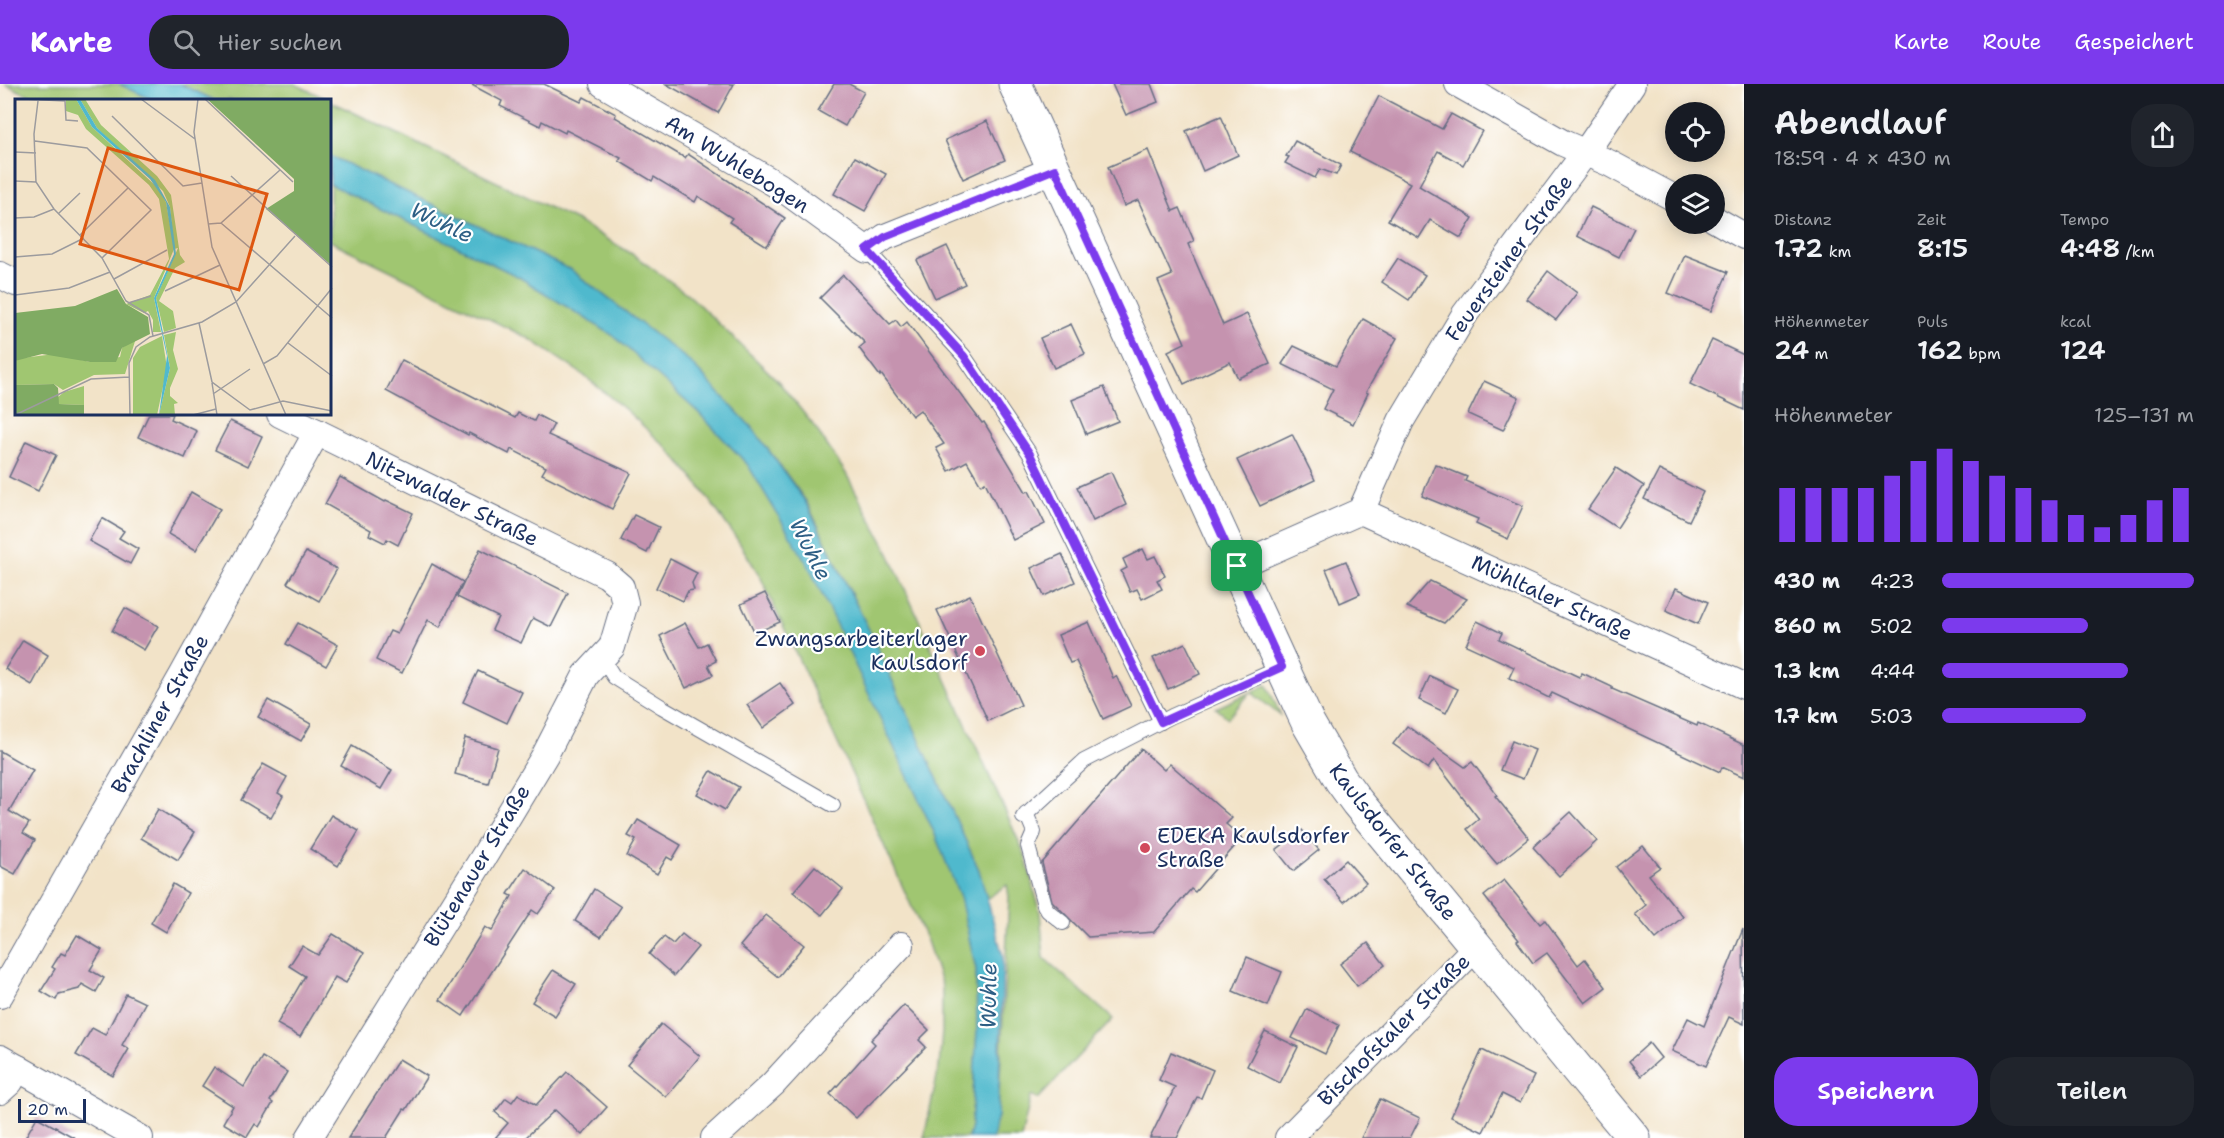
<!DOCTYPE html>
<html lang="de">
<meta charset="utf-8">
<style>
body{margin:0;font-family:"Shantell Sans",sans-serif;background:#20242c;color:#f1f3f6;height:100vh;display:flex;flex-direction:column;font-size:22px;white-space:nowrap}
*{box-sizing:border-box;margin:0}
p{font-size:20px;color:#9ea1a6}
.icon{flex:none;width:33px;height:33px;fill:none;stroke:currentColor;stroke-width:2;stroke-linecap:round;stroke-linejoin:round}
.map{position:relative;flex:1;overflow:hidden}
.side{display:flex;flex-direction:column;background:#171b24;width:480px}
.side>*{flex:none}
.tools{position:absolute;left:1665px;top:18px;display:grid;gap:12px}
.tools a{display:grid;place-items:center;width:60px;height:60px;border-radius:50%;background:#171b24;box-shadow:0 3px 15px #0003;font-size:30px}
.scale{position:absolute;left:18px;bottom:15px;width:68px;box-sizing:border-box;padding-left:6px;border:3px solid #1b2f5e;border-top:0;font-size:16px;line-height:21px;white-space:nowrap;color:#1b2f5e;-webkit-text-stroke:4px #fff;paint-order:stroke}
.pin{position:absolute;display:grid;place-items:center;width:51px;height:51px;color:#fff;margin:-26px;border-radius:12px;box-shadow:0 3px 9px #0006}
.round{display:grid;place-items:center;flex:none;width:63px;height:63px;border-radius:24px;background:#20242c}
.head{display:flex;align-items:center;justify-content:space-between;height:102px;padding:0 30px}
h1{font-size:33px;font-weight:600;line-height:45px}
.stats{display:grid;grid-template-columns:repeat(3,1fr);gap:9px;height:102px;padding:6px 30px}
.stats div{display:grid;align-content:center}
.stats b{font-size:26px;font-weight:600}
.stats small{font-size:16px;font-weight:400}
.stats p{font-size:16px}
.chart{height:168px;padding:12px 30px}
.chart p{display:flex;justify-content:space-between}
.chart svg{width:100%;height:108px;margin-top:6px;stroke:#7c3aed;stroke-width:6}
.cta{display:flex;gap:12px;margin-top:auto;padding:12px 30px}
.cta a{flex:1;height:69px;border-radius:24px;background:#7c3aed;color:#fff;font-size:24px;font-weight:600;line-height:69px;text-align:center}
.cta a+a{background:#20242c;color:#f1f3f6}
ul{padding:0 30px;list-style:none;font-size:20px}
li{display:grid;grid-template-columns:96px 72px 1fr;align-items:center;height:45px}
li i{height:15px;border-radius:8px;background:#7c3aed}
header{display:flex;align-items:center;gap:36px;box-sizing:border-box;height:84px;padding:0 30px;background:#7c3aed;color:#fff}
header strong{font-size:28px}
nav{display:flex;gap:33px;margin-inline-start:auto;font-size:21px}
.search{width:420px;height:54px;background:#20242c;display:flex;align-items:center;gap:15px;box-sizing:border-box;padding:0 21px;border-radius:24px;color:#9ea1a6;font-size:22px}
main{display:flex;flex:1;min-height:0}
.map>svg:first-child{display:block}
.green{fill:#a0c671;stroke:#5e7a68;stroke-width:1.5}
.water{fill:#50b9cd;stroke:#367496;stroke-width:1.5}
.building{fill:#c593af}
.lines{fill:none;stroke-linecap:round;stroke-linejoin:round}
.service-casing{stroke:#666e83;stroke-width:16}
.minor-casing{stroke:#666e83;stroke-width:28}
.secondary-casing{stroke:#666e83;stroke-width:35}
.service{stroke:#fff;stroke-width:14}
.minor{stroke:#fff;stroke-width:26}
.secondary{stroke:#fff;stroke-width:33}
.route-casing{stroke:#fff;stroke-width:12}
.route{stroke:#7c3aed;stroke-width:8}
.poi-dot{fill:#d1495b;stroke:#fff;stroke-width:2}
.labels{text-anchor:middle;stroke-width:4.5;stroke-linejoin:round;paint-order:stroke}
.street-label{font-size:21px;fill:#1b2f5e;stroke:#fff}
.poi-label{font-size:21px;fill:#1b2f5e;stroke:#fff;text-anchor:end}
.water-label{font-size:22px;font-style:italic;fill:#2e5f85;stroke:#fff}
.inset-road{fill:none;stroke:#9c9b9e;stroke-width:1.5}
.view{fill:#de5710;fill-opacity:0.15;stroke:#de5710;stroke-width:3}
.inset-edge{fill:none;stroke:#1b2f5e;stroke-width:3}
</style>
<header>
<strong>Karte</strong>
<div class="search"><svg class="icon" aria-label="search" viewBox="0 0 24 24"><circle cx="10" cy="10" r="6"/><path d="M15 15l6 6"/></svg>Hier suchen</div>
<nav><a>Karte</a><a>Route</a><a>Gespeichert</a></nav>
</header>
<main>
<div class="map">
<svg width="1744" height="1054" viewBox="0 0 1744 1054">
<rect width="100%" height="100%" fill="#fff"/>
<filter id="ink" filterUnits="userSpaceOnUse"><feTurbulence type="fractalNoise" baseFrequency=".0167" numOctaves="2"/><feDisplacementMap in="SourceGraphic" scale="12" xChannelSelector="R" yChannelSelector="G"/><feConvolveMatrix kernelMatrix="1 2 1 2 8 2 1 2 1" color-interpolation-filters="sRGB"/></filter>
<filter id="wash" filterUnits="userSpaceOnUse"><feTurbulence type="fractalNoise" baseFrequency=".008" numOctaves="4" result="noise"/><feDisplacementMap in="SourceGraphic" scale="24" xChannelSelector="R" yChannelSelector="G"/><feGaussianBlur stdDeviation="1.35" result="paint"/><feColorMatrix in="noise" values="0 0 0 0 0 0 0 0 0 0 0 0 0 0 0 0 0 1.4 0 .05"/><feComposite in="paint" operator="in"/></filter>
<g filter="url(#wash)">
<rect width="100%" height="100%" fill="#f2e3c8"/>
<g class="green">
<polygon points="5,0 119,0 153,16 39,16"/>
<polygon points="180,0 295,0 329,16 214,16"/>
<polygon points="330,17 577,137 632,170 689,211 778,297 814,342 845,388 887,465 1025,771 1040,828 1044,874 1113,935 1038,1015 1031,1012 1021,1054 992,1054 998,1032 1009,813 1007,801 964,830 976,885 977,947 971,1043 968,1054 924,1054 939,983 942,947 942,902 927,857 846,677 760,492 737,455 695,396 668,365 626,326 582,290 528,254 330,157 330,100 519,193 614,252 699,329 748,381 808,480 934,748 960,812 979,786 870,548 806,417 754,346 688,276 571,186 330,72"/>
<polygon points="1267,601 1281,632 1251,608 1228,634 1216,624"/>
</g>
<g class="water">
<polygon points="119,0 180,0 214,16 153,16"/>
<polygon points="330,72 571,186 688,276 754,346 805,417 870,548 979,786 1003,872 998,1032 992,1054 968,1054 971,1043 977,947 976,885 960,813 934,748 808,481 748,381 699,329 614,252 519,193 330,100"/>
</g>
<g id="blocks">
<g class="building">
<polygon points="470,0 544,0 581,18 584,13 616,30 615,33 685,74 688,70 785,134 767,162 729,138 732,134 698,112 695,118 654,93 652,97 619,77 621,74 566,46 565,49 542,37 540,42 500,22 502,17"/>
<polygon points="666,0 734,0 718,29"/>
<polygon points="834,0 849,0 864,8 845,42 818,27"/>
<polygon points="1112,0 1151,0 1158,18 1126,31"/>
<polygon points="1379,12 1442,45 1451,30 1482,47 1463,81 1438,67 1419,102 1473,134 1461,154 1430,136 1419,154 1388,136 1410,99 1350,68"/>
<polygon points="1221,32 1238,71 1203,87 1186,47"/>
<polygon points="987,37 1005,76 963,95 945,56"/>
<polygon points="1295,57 1341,81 1336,91 1320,85 1315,94 1285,79 1289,73 1286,72"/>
<polygon points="1148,66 1173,127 1180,124 1194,157 1188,160 1223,241 1247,230 1270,280 1238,294 1230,278 1184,300 1168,267 1185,259 1158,197 1172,191 1138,116 1124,122 1108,83"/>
<polygon points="855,73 886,90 865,127 834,110"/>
<polygon points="1591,123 1634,144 1619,173 1577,152"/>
<polygon points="947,162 965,200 935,214 917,176"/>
<polygon points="1685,171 1728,188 1711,227 1668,209"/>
<polygon points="1398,174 1425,191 1409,216 1382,198"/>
<polygon points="1548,187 1577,209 1556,236 1527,215"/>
<polygon points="843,191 890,240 896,236 901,243 907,238 982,339 984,338 1026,408 1029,407 1045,440 1013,456 985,398 981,401 967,377 949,387 936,364 944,360 920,326 912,332 881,290 880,292 859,264 865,259 820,214"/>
<polygon points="1363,235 1397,254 1366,308 1368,309 1353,340 1323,325 1333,305 1282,280 1294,262 1336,282"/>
<polygon points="1071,240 1085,270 1054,284 1040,254"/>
<polygon points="1712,256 1744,271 1744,326 1690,300"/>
<polygon points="402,276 515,334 518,329 534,337 537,331 554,340 548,351 631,389 612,425 542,390 546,383 511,365 509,370 469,349 468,351 386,307"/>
<polygon points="1484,297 1519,313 1503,346 1468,330"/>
<polygon points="1104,303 1118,337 1086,350 1072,316"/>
<polygon points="149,330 173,330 171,335 197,347 185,374 138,353"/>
<polygon points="230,337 262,352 248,382 215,366"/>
<polygon points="1292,350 1315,396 1260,422 1237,376"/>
<polygon points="26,357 56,371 38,407 9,393"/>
<polygon points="1435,380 1467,393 1465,397 1523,422 1508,455 1476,440 1478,435 1422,412"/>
<polygon points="1616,384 1644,402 1617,444 1588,425"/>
<polygon points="1659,386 1703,408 1689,437 1644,415"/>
<polygon points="1111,388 1126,421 1093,437 1077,403"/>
<polygon points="340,393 385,418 386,416 413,429 398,461 387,455 385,459 369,451 371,446 325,420"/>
<polygon points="191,408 220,425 196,466 168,450"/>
<polygon points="634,431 659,443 647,469 621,456"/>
<polygon points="102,434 124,447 119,454 138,465 130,480 89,457"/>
<polygon points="480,465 568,509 551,543 533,534 521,559 492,546 498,533 457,513"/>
<polygon points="1143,465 1148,475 1155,472 1165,492 1157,496 1162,505 1142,515 1137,505 1130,508 1121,487 1127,484 1123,475"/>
<polygon points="306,468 337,485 319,517 287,499"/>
<polygon points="1062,470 1075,498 1044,512 1031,484"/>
<polygon points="670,475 697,489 692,499 694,506 688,507 683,517 656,504"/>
<polygon points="1346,477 1360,510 1340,519 1326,485"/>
<polygon points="432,480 463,498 440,543 428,536 402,589 376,576 390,547 397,550"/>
<polygon points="1430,497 1467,515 1444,539 1407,523"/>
<polygon points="1676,504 1708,518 1698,540 1666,526"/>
<polygon points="765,509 780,538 755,549 741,520"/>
<polygon points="970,511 1021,621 988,637 937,526"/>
<polygon points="125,524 158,542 144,566 112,547"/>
<polygon points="1477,537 1502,549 1499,555 1579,593 1582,589 1612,603 1612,605 1697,642 1698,639 1744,661 1744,693 1722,683 1720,688 1552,609 1549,614 1509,594 1514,583 1466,561"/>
<polygon points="1089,538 1113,594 1116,592 1131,622 1103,635 1076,577 1070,579 1058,551"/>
<polygon points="298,539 338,561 326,582 286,560"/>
<polygon points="685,539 699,563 707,559 716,577 708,581 713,591 686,604 660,552"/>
<polygon points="23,556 48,571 32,601 5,585"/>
<polygon points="1185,559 1200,590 1168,605 1153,574"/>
<polygon points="478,587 522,608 507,639 463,618"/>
<polygon points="1430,592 1458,605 1446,629 1419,616"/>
<polygon points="780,599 795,621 763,644 747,621"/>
<polygon points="268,616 311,640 301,657 258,633"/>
<polygon points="1407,642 1465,683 1472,678 1497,711 1495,712 1529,754 1497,780 1467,745 1479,735 1434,676 1428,685 1393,660"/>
<polygon points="465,654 498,664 488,699 455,690"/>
<polygon points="1512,657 1535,666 1523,695 1500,686"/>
<polygon points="352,662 392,686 381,705 341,682"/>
<polygon points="1141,665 1164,686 1170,680 1219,723 1232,734 1226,740 1242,754 1195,808 1191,805 1154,848 1088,853 1052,817 1042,779"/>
<polygon points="0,667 33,686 9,727 29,739 23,749 35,756 15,790 0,782"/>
<polygon points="263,680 287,693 278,709 283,712 271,734 241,716"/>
<polygon points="711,687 739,703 725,726 697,710"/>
<polygon points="158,725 195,748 178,776 141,754"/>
<polygon points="1571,728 1597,757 1559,792 1533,763"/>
<polygon points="331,731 359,747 338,782 310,765"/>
<polygon points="638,736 681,761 672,776 667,773 657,790 627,772 636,756 628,752"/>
<polygon points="1302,746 1319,766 1293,787 1276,766"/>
<polygon points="1643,762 1660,783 1649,791 1683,833 1656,855 1635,830 1646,821 1616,783"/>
<polygon points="1346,776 1366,799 1344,818 1324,795"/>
<polygon points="815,782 843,805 822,831 793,808"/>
<polygon points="525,784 555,806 538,830 532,826 463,932 440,916 485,843 492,847 512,812 508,810"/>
<polygon points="1504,796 1540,840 1545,836 1578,881 1585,875 1606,903 1585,919 1547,869 1533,879 1517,857 1519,856 1484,812"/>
<polygon points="173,800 188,809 166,848 151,839"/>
<polygon points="594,805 621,823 601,853 575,837"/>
<polygon points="766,831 804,861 778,893 740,862"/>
<polygon points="1743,845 1744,940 1729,933 1706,982 1672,967 1688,934 1704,942"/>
<polygon points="333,850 364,869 346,899 335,893 300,953 277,940 305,892 289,882 302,862 318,871"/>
<polygon points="682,850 698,863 674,892 649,870 664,853 673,860"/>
<polygon points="77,851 102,866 90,886 104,894 96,908 82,900 79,905 59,910 56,916 41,907 55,885 52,883 61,869 65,871"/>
<polygon points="1368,859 1385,881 1357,902 1340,880"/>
<polygon points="1247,873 1282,888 1268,922 1233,907"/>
<polygon points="553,886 576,900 555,932 532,918"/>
<polygon points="126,910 145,919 122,961 129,965 113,992 76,971 92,944 105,951"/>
<polygon points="904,921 929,946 919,956 926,963 856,1034 830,1010 875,960 871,956"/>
<polygon points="1307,925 1339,941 1325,970 1292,954"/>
<polygon points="661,940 700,972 666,1013 627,981"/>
<polygon points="1265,947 1298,963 1280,999 1247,982"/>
<polygon points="1649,959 1661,974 1641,992 1629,977"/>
<polygon points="1482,966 1534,992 1520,1019 1502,1010 1483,1048 1451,1033"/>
<polygon points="1171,968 1213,986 1201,1014 1197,1013 1177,1054 1150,1054 1175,1003 1159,996"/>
<polygon points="262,973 287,988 270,1017 273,1019 259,1043 255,1040 247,1053 223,1039 233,1022 202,1002 214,983 244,1003"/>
<polygon points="399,975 427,992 406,1026 404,1025 386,1054 348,1054"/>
<polygon points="567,988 607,1023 582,1051 555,1026 525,1054 495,1054 508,1039 495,1028 506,1014 512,1018 518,1010 536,1021"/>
<polygon points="1380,1015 1420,1034 1410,1054 1361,1054"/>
<polygon points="37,1033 75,1054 25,1054"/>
</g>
</g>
</g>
<g filter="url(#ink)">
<use href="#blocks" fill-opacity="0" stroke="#666e83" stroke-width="1.5"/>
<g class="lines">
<defs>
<g id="service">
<polyline points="867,166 964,272 1030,370 1161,638"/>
<polyline points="602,574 614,593 662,623 833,721"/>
<polyline points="1026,729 1034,748 1028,762 1044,821 1048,827 1063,839"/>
<polyline points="1023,733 1084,677 1172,632 1282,583"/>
</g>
<g id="minor">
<polyline points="603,0 779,102 867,166 885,153 1055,85"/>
<polyline points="1458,0 1563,59 1609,79 1676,115"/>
<polyline points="1714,135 1744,152"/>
<polyline points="0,191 16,199"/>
<polyline points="280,330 607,491 621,503 625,519 612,563 586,591 545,671 486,769 309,1054"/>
<polyline points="1361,427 1744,602"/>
<polyline points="1237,482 1361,427 1401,337 1465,230 1585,69 1632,0"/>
<polyline points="0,911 182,592 317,348"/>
<polyline points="0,974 140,1054"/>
<polyline points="0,1007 10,998 18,984"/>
<polyline points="714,1054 773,1000 901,861"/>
<polyline points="1288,1054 1476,863"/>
</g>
<polyline id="secondary" points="1015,0 1282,583 1308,639 1341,696 1357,718 1634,1054"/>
</defs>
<use href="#service" class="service-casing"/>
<use href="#minor" class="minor-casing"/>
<use href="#secondary" class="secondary-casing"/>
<use href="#service" class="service"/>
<use href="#minor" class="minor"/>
<use href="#secondary" class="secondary"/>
</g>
</g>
<g class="lines" filter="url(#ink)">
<defs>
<polygon id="route" points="1055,85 1282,583 1161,638 1030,370 964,272 867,166 885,153"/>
</defs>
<use href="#route" class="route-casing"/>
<use href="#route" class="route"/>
</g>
<g class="poi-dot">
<circle cx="980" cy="567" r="6"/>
<circle cx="1145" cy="764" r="6"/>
</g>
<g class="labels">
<g class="street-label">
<text transform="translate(737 80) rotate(32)" y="7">Am Wuhlebogen</text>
<text transform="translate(1509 174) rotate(-54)" y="7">Feuersteiner Straße</text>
<text transform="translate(452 415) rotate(26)" y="7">Nitzwalder Straße</text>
<text transform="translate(1552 514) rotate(25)" y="7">Mühltaler Straße</text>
<text transform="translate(160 630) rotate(-61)" y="7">Brachliner Straße</text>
<text transform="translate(1393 758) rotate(52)" y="7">Kaulsdorfer Straße</text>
<text transform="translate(477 782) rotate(-59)" y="7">Blütenauer Straße</text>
<text transform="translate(1394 946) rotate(-45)" y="7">Bischofstaler Straße</text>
</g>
<g class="poi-label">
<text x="968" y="562">Zwangsarbeiterlager<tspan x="968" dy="24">Kaulsdorf</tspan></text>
<text x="1157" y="759" text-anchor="start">EDEKA Kaulsdorfer<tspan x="1157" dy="24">Straße</tspan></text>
</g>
<g class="water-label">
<text transform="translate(442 138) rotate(25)" y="8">Wuhle</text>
<text transform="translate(811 465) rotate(63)" y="8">Wuhle</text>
<text transform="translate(988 912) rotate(-89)" y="8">Wuhle</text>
</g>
</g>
<g transform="translate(15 15)">
<rect width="316" height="316" fill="#f2e3c8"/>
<path d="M 39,0 L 61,0 L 77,28 L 142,88 L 151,103 L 159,148 L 155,108 L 148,92 L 82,29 L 65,0 L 70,0 L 86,26 L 142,77 L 156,96 L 165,156 L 170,163 L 160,169 L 144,202 L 158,212 L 161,229 L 149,233 L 141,199 L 163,149 L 159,150 L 139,199 L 146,233 L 138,233 L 138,221 L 133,212 L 129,214 L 111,205 L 135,196 L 154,160 L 144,100 L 134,86 L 71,30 L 63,16 L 51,12 L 51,1 ZM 161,233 L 158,251 L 163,270 L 155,289 L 155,297 L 163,304 L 159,305 L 160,316 L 144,316 L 155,269 L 149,236 ZM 147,237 L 152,269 L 142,316 L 118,316 L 118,259 L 125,248 ZM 121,239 L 110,275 L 79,276 L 48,291 L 39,285 L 0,286 L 0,262 L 7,259 L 40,255 L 75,263 L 105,258 L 107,249 ZM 69,287 L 69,306 L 44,305 L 42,299 L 49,293 Z" fill="#a0c671"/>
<path d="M 192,0 L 316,0 L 316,166 L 251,110 L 279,92 L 279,80 ZM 102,190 L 111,205 L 133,218 L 135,235 L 107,249 L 101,263 L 75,263 L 27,255 L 0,262 L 0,214 L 60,207 ZM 39,285 L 43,289 L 44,305 L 69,306 L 69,316 L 0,316 L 0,286 Z" fill="#80ab63"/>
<path d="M 61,0 L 65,0 L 82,29 L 140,81 L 155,108 L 161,155 L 141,199 L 155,269 L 144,316 L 152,257 L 139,199 L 159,155 L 151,103 L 135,80 L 77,28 Z" fill="#50b9cd"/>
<path class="inset-road" d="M 8,0 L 50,2 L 51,21 L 63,22M 126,0 L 180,40M 183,0 L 179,33 L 197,148 L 271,316M 190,0 L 278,83M 23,2 L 19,35 L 21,83 L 39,110 L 87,159 L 111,202 L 134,216 L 138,237M 97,17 L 168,87 L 187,84M 20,42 L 72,49 L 136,111 L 87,159M 0,53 L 21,54M 216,77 L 317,168M 0,82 L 21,83M 44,114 L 65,94M 0,119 L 19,118 L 39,110M 206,124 L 317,219M 193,125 L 206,124 L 265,71M 65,136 L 113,89M 0,158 L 37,155 L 69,139M 99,180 L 152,151M 150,192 L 205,166M 0,196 L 54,189 L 95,173M 113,204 L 136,197M 184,224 L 197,283 L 235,311 L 268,302 L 317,312M 273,244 L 317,277M 248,265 L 262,257 L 317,189M 197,284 L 202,316M 198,295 L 235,270M 0,316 L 76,280 L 114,278M 115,316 L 114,264 L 121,248 L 135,238 L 187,223 L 221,203 L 280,137M 178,316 L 201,310"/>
<path class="view" d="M 93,49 L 252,95 L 224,191 L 65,145 Z"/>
<rect width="316" height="316" class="inset-edge"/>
</g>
</svg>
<div class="tools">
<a><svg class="icon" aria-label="locate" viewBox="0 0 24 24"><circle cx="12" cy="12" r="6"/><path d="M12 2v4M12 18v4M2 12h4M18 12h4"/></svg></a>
<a><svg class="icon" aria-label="layers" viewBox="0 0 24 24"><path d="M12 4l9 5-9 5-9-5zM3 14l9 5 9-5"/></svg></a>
</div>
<div class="scale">20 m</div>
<div class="pin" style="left:1237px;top:482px;background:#1e9e55"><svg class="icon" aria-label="arrive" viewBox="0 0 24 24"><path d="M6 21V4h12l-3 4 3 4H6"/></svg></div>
</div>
<section class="side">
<div class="head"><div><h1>Abendlauf</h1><p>18:59 · 4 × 430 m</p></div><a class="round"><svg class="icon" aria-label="share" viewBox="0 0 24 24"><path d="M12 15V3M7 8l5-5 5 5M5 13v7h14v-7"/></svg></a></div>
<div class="stats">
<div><p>Distanz</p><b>1.72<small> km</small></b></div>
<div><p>Zeit</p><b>8:15</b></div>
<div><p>Tempo</p><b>4:48<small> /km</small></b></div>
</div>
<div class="stats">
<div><p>Höhenmeter</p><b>24<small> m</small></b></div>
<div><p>Puls</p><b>162<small> bpm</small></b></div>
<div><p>kcal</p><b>124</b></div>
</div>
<div class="chart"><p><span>Höhenmeter</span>125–131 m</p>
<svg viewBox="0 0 160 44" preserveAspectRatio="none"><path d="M5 44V22M15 44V22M25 44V22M35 44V22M45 44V17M55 44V11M65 44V6M75 44V11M85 44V17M95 44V22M105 44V27M115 44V33M125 44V38M135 44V33M145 44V27M155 44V22"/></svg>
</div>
<ul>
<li><b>430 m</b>4:23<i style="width:100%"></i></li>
<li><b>860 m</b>5:02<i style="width:58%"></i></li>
<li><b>1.3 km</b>4:44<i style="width:74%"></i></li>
<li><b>1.7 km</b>5:03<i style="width:57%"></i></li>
</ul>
<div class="cta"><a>Speichern</a><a>Teilen</a></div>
</section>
</main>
